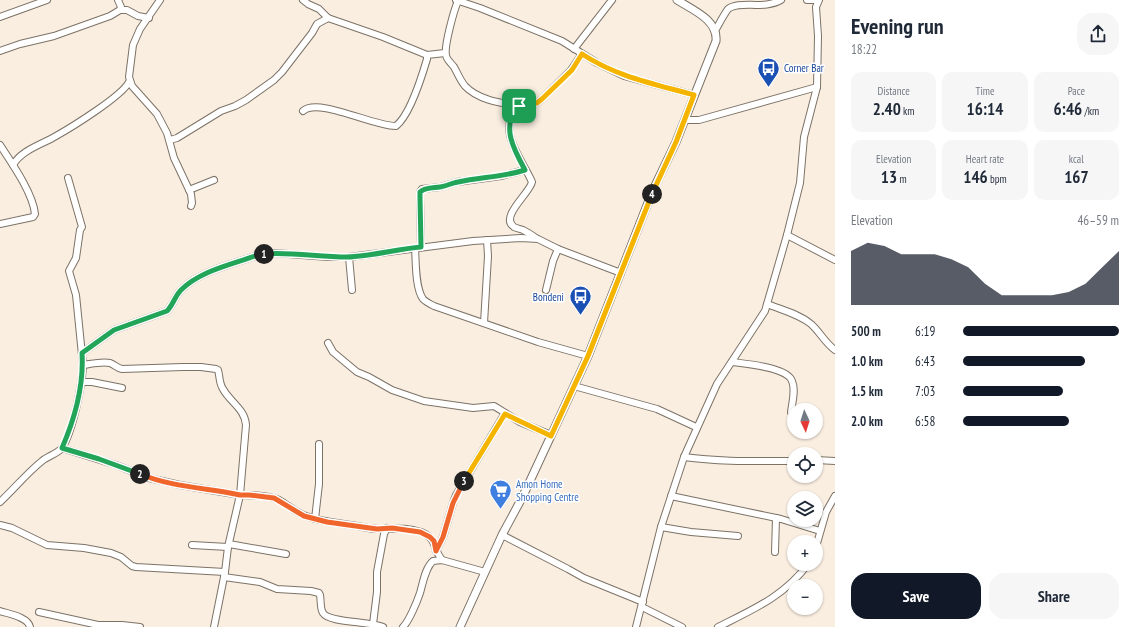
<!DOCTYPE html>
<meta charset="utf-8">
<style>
body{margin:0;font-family:"PT Sans Narrow",sans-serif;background:#f6f6f7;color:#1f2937;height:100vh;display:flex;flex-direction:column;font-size:15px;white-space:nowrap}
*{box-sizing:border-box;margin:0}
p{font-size:13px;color:#747a83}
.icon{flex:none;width:22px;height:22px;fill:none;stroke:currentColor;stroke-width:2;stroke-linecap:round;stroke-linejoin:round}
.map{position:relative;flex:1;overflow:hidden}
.drawer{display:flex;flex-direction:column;background:#fff;width:300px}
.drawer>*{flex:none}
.needle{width:26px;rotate:176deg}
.buttons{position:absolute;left:787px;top:403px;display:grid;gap:8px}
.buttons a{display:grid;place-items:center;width:36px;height:36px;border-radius:50%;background:#fff;box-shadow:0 1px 3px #0004;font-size:20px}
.pin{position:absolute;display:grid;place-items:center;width:34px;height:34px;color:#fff;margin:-17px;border-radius:8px;box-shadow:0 2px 6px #0006}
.km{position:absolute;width:20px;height:20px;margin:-10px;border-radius:50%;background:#222;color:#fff;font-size:11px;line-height:20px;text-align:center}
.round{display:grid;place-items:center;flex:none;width:42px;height:42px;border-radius:16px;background:#f6f6f7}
.overview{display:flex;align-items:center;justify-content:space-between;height:68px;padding:0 16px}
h1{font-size:22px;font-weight:700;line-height:30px}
.metrics{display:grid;grid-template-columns:repeat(3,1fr);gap:6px;height:68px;padding:4px 16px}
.metrics div{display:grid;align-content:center;border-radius:10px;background:#f6f6f7;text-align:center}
.metrics b{font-size:17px;font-weight:700}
.metrics small{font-size:11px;font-weight:400}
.metrics p{font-size:11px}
.chart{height:112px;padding:8px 16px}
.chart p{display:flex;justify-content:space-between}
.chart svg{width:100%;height:72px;margin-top:4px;fill:#111827;opacity:.7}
.primary-button{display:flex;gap:8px;margin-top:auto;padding:8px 16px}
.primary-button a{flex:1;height:46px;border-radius:16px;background:#111827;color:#fff;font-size:16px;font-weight:700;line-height:46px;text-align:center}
.primary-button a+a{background:#f6f6f7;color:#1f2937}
ul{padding:0 16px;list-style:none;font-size:13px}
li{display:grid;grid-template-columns:64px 48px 1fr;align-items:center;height:30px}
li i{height:10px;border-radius:5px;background:#111827}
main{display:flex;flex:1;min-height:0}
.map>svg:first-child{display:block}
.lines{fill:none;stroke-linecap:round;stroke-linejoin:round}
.minor-casing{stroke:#7c7266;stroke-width:8}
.major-casing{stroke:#7c7266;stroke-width:9}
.minor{stroke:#fff;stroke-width:6}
.major{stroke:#fff;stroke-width:7}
.split-1-casing{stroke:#fff;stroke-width:8}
.split-2-casing{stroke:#fff;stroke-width:8}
.split-3-casing{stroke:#fff;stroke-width:8}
.split-4-casing{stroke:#fff;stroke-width:8}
.split-5-casing{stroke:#fff;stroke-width:8}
.split-1{stroke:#22a559;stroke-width:5}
.split-2{stroke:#22a559;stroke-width:5}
.split-3{stroke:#f0652b;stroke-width:5}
.split-4{stroke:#f5b400;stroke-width:5}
.split-5{stroke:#f5b400;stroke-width:5}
.labels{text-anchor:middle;stroke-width:3;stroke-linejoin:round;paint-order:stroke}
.transit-label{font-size:11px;fill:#164399;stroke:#fff;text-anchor:start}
.shop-label{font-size:11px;fill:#366cbe;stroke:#fff;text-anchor:start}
</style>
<main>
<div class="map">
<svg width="835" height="627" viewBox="0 0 835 627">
<rect width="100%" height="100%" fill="#faeee1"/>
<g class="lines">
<defs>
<g id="minor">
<polyline points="118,0 121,7 120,10"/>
<polyline points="160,0 140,29 133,45 129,77 132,86 157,114 167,133 174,158 191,194 192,203 191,206"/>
<polyline points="456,0 480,8 562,41 597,63 624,76 694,95"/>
<polyline points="807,0 818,0"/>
<path d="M 458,1 C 454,10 444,46 446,55 C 446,59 451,63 454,67 C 458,74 460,80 465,86 C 478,100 501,103 519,106"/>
<polyline points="0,17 47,0"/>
<path d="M 715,31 C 719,24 723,16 728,9 C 739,0 764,10 781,0"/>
<polyline points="574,49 612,0"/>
<polyline points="0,51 20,44 54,36 110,16 120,10 127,10 138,16 149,18"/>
<polyline points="427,55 445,53"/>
<path d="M 303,111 C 318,97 375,127 396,126 C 410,115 422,76 427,59 L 427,55 L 383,37 L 328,18 L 319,9 L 308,4 L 303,0"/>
<polyline points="685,120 699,120 817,87"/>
<polyline points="170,140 177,138 221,111 235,106 246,100 274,80 282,72 312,33 317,24 328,18"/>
<path d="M 0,145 C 11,162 33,193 35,214 L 33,217 L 0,224"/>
<path d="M 13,165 C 21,150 43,144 56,136 C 72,127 122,96 129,82"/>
<polyline points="189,190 214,180"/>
<polyline points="787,235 835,260"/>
<path d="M 536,238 C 532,235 527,232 523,230 C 520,229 516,228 514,227 C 499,217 530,193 532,182 C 522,158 495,131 519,106 L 537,103 L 542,99 L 571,70 L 582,54"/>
<polyline points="421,247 420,197 420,192 422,189 440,187 457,182 501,176 525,170"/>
<path d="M 415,248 C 416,261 415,288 423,299 C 426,302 430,304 434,306 L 538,342 L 588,356"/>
<polyline points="349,257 352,290"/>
<polyline points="546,290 553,261 558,249"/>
<path d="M 767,304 C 782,310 799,314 811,324 C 820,332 825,343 835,350"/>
<polyline points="484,323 488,256 487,240"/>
<polyline points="328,343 333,352 357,372 369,377 392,390 424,401 473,408 494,406 520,422 551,435"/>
<path d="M 82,353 L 114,330 L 167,311 C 173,305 175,296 181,290 C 200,271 230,265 255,256 L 275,253 L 328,257 L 349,257 L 473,241 L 521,238 L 538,239 L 558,249 L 621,273"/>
<path d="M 732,362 C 746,364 787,367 792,381 C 796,390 792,403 791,412"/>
<path d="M 83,365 C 91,364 102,361 110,363 C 115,365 117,368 122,369 L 183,367 L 201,367 L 216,369 L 218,370 C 220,377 219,383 223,389 C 230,402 245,409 246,425 L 240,495 L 228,547 L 225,572 L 214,627"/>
<polyline points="81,382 92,382 122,388"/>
<polyline points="574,386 657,409 696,427"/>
<path d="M 62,448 L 116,465 L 149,478 L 180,485 L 240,495 C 252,495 268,495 279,500 C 288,505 296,513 306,516 C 322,522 340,523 357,526 C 364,527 371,529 378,529 C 393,529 406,527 421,532 C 438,539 432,548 442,560"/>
<path d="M 684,457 C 720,462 757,461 794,461"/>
<polyline points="816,460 835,461"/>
<polyline points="671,496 781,519 820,531"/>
<path d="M 0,502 C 14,489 27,473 42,461 C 48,456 57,454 62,448 C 73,431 82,385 83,365 L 76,295 L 69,271 L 76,258 L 80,230 L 82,227 L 68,178"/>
<polyline points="315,519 319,484 319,444"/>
<polyline points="0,525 12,528 47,545 84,548 111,553 121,557 132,566 136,567 225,572"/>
<polyline points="661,527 691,532 738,536"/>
<polyline points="502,535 568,569 584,578 643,602"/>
<polyline points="229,544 286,554"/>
<polyline points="192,545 228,547"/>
<polyline points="816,547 826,512 835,496"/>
<polyline points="436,551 443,537 453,503 456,495 505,413"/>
<polyline points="775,552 776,518"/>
<path d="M 224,577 L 260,582 L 277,589 L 311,591 L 319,593 L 320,595 C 321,600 320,609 323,613 C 329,623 370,621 383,627"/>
<polyline points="642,607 682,627"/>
<path d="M 0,611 C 9,614 28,617 30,627"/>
<polyline points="39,612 98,625 122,625 140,627"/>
<polyline points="373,624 377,592 377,572 384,534 387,528"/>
<path d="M 403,627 C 409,621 417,602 420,593 C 423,583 425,568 433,561 L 442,560 L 485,572"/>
<polyline points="636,627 661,527 684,457 717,384 765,311 787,235 800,183 804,137 817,87 818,36 816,7 819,0"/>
<path d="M 718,627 C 752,610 785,596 808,564"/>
</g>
<path id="major" d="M 460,627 L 502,535 L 523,496 L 588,356 L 653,190 L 676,142 L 716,41 C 718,20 693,10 677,0"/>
</defs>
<use href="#minor" class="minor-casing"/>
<use href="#major" class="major-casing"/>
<use href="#minor" class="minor"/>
<use href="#major" class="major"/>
</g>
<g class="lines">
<defs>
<path id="split-1" d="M 264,254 C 292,252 319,257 347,257 C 372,256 397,249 421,247 L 420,197 L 420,192 C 425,187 434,188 440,187 C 446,186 452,183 458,182 C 481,177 503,177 525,170 C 514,150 500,125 519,106"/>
<path id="split-2" d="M 140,474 L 99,459 L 62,448 C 75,418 84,386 82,353 L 114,330 L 167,311 C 173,305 175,296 181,290 C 200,271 230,265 255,256 L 264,254"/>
<path id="split-3" d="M 140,474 C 171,487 207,488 240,495 L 249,495 L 274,498 L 304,516 L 327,522 L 377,529 L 392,528 L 420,532 L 430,537 L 434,541 L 436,551 L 443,537 L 453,503 L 464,481"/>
<polyline id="split-4" points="464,481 505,414 551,436 588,356 652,194"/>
<path id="split-5" d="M 519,106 L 537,103 L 542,99 L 572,70 L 582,54 C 617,77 655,84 694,95 L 676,142 L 652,194"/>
</defs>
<use href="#split-1" class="split-1-casing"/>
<use href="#split-2" class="split-2-casing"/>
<use href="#split-3" class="split-3-casing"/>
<use href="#split-4" class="split-4-casing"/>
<use href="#split-5" class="split-5-casing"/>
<use href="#split-1" class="split-1"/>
<use href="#split-2" class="split-2"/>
<use href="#split-3" class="split-3"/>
<use href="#split-4" class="split-4"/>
<use href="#split-5" class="split-5"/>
</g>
<defs>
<symbol id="bus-pin" viewBox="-11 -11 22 30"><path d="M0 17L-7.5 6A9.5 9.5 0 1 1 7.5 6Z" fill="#1a4fb4" stroke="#fff"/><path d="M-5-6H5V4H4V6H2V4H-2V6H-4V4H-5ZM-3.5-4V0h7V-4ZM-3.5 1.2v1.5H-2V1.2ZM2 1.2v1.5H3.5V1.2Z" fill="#fff"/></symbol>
<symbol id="supermarket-pin" viewBox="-11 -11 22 30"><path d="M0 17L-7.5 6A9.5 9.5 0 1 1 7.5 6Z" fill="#3f7fe0" stroke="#fff"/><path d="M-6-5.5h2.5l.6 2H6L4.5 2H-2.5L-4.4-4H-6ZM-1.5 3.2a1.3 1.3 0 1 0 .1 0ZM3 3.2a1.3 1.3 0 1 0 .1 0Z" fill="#fff"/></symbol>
</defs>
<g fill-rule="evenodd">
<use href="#bus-pin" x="756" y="56" width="25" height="34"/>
<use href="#bus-pin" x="568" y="284" width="25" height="34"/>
<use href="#supermarket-pin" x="488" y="478" width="25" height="34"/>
</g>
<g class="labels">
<g class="transit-label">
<text x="784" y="72">Corner Bar</text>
<text x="564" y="301" text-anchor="end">Bondeni</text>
</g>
<g class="shop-label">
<text x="516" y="488">Amon Home<tspan x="516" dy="13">Shopping Centre</tspan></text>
</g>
</g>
</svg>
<div class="buttons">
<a><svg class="needle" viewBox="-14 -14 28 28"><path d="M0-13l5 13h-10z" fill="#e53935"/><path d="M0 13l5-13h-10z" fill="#747a83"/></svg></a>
<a><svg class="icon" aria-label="locate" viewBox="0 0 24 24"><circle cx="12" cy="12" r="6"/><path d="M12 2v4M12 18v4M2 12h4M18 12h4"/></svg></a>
<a><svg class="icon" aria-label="layers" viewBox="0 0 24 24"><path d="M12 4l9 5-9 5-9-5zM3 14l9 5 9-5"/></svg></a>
<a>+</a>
<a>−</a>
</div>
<div class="pin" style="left:519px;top:106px;background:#1e9e55"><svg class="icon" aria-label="arrive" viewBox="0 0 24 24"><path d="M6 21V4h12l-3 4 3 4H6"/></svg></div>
<b class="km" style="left:264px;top:254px">1</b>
<b class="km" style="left:140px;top:474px">2</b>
<b class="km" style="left:464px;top:481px">3</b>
<b class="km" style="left:652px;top:194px">4</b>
</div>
<section class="drawer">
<div class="overview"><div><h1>Evening run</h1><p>18:22</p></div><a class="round"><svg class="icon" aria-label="share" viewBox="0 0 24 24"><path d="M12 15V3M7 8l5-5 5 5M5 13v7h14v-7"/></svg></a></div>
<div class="metrics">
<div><p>Distance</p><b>2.40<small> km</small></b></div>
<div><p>Time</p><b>16:14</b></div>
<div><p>Pace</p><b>6:46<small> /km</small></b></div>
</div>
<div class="metrics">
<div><p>Elevation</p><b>13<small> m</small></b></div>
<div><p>Heart rate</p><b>146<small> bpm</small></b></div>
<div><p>kcal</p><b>167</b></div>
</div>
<div class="chart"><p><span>Elevation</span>46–59 m</p>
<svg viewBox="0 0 160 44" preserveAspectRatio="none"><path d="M0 44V11L10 6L20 8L30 13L40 13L50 13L60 16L70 21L80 31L90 38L100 38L110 38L120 38L130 36L140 31L150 21L160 11V44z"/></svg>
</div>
<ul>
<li><b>500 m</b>6:19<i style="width:100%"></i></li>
<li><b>1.0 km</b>6:43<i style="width:78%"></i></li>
<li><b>1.5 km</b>7:03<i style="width:64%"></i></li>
<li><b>2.0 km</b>6:58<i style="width:68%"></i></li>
</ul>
<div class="primary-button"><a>Save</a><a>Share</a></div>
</section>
</main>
